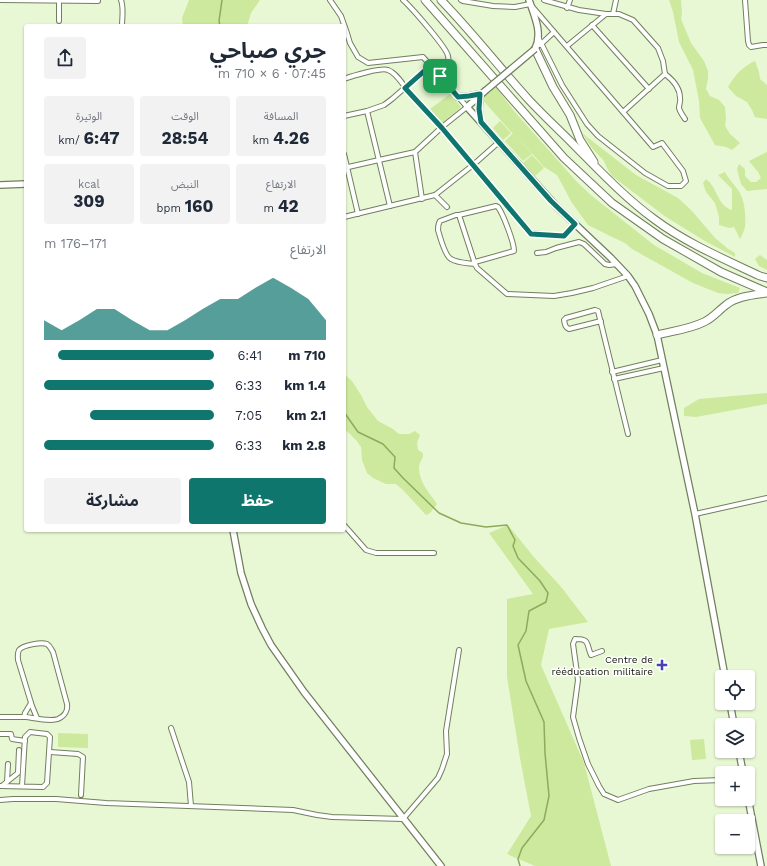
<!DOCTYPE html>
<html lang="ar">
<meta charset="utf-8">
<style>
body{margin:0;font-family:"Work Sans","Noto Sans Arabic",sans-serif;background:#f2f2f3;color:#1f2937;direction:rtl;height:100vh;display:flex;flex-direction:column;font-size:15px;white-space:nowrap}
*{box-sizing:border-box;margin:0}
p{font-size:13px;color:#747a83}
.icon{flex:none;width:22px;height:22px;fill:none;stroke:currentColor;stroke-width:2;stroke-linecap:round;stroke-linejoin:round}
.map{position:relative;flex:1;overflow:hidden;direction:ltr}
.side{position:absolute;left:24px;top:24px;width:322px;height:508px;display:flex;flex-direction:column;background:#fff;border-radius:4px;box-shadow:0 1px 3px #0004;direction:rtl}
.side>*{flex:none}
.fabs{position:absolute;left:715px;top:670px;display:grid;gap:8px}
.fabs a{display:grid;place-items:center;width:40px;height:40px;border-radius:4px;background:#fff;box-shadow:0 1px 3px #0004;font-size:20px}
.pin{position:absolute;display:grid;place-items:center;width:34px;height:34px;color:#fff;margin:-17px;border-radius:8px;box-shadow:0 2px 6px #0006}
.round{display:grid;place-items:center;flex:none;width:42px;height:42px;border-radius:4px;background:#f2f2f3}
.headline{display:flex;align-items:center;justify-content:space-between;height:68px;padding:0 20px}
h1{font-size:22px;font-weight:700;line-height:30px}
.metrics{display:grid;grid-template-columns:repeat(3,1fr);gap:6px;height:68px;padding:4px 20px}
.metrics div{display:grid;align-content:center;border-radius:4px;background:#f2f2f3;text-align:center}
.metrics b{font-size:17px;font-weight:700}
.metrics small{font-size:11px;font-weight:400}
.metrics p{font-size:11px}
.chart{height:112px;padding:8px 20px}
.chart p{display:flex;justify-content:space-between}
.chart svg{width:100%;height:72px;margin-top:4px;fill:#0f766e;opacity:.7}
.primary-button{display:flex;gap:8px;margin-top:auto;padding:8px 20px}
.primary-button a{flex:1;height:46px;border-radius:4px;background:#0f766e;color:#fff;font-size:16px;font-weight:700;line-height:46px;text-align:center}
.primary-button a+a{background:#f2f2f3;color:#1f2937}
ul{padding:0 20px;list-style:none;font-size:13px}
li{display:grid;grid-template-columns:64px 48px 1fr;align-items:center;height:30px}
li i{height:10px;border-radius:5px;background:#0f766e}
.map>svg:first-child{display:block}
.green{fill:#cce99d}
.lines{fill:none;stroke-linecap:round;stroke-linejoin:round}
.stream{stroke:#8dab5a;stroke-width:1.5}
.minor-casing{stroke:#727f5f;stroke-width:6}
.secondary-casing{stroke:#727f5f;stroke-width:8}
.motorway-casing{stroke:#727f5f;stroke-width:9}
.minor{stroke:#fff;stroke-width:4}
.secondary{stroke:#fff;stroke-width:5.5}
.motorway{stroke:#fff;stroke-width:7}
.secondary-bridge-casing{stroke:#727f5f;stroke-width:8;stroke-linecap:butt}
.secondary-bridge{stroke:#fff;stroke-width:5.5}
.route-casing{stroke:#fff;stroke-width:8}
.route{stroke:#0f766e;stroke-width:5}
.poi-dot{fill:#4940b6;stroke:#fff;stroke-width:1.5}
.labels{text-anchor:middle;stroke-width:3;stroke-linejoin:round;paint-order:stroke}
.poi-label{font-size:10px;fill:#13180b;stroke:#fff;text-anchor:end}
</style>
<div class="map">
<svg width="767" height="866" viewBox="0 0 767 866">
<rect width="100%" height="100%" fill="#e9f8d4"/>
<g class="green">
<polygon points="189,0 260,0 251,13 247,26 183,26 182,18"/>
<polygon points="669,0 681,0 682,14 681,19 691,43 704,61 708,71 708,79 706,89 710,96 719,100 725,107 726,119 725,126 730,134 740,143 732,150 726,147 715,145 700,118 699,101 693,70 679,42 673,12"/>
<path d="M 755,61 L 759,72 L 760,79 L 767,85 L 767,119 L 760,118 L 755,117 L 752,110 L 747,102 L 736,96 L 728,87 C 734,76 743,66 755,61 Z"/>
<polygon points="496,87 514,111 577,182 592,196 654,245 702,273 740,288 738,293 727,294 718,293 693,283 632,249 625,243 608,235 588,225 572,203 557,175 544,167 514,133 532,154 523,161 505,141 513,133 511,132 481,98"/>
<polygon points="450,94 461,107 441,124 430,109"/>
<polygon points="500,121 511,133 503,140 493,128"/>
<polygon points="582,133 636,175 678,198 692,211 715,238 727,248 735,253 735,257 705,241 666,217 612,176 608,170 604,161 591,147"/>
<polygon points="767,152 767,189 747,191 741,184 737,169 739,164 745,169 745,176 751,182 756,182 761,178 758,172 749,161"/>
<polygon points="532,155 544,168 535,176 523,163"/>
<path d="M 725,172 C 729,180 735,185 740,193 C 745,202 746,217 745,227 C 744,231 742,235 740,239 L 734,227 L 729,228 L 719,225 L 719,217 L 715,203 L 706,192 L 703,183 L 706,179 C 707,180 711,183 711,184 C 718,193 719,206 732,210 L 732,189 L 718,175 Z"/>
<polygon points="760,255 767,260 767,270 759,266 755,259"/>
<path d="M 344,374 L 352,381 L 361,395 L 367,407 L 378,421 L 393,429 L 399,434 L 409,434 L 415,431 L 420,435 L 417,443 L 418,450 L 423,453 C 424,459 419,462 419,467 C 419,483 429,492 437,504 L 430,513 L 426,515 L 403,490 L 396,484 L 386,484 L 373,478 L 367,473 L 362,460 L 361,447 L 356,440 L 347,431 L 344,430 Z"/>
<polygon points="767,393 767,404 696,417 684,416 684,408 699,399"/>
<polygon points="508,525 533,556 562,588 588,622 549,629 541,665 584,763 611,866 535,866 507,854 531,816 520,758 507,677 507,599 533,594 489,533"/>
<polygon points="58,733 88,734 88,748 58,747"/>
<polygon points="704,739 706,759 692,760 690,740"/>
</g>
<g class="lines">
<g class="stream">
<polyline points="220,26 219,21 222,0"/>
<polyline points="344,412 358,432 383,444 395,457 394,468 403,478 439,513 461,523 486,527 507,525 515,540 513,546 518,558 540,581 548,593 546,602 529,611 526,631 518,645 526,681 544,722 545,753 549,796 544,820 522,848 518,859 520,866"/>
</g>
<defs>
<g id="minor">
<polyline points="0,0 98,1"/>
<polyline points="59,0 59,21"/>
<path d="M 121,0 C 124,8 122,18 122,26"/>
<polyline points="330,0 341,16 347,33 350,43 358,57 368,63 423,57 467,107 442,127 415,152 422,199"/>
<path d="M 403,0 C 411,7 447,48 448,56 C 450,64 443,70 440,76"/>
<polyline points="461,0 463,1 493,6 515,7 530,4 653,147 662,143 683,171 686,181 681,186 668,186 645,173 598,136 587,124 562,85 538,37"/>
<polyline points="544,0 579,10 606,14"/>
<polyline points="745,0 748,41 749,45 751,47 763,45 767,45"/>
<polyline points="567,8 570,0"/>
<polyline points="613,14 616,0"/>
<polyline points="592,25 649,89"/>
<polyline points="540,45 554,32"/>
<polyline points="567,46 606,14 619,14 633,20 658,48 663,61 665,74 623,112"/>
<path d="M 665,74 C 673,80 680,88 680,98 C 681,101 679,104 679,108 C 680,112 683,116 685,119"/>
<path d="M 344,79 C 352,76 382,67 388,70 C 397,73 404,87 411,94 C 453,139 491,187 531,233 L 564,236 L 575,224"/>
<polyline points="367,111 390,206"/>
<polyline points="344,116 367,111 384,105 392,99 431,65"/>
<polyline points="344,154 358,214"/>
<polyline points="344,168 379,160 415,152"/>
<polyline points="435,195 447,207"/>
<path d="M 459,215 L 496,206 L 498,207 C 503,214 514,242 514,251 L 475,262"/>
<polyline points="344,217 435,195 473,165 499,142"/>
<polyline points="537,253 546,252 556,248 579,242 584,244 605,264 609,265 617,264"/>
<path d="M 475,264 C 468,263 457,263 451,259 C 445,256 440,237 438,230 C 438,227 438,224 440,221 L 456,215 L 459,215 L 475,264 L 477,268 L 507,294 L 554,296 L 572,293 L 593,288 L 628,276"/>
<path d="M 601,321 L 569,329 C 565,327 565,325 564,320 L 566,318 L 595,310 L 598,311 L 628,434"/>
<polyline points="612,372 662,360"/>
<polyline points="614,379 664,368"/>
<polyline points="695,514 767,498"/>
<polyline points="344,525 366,550 376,553 434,553"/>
<path d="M 602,651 L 591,655 C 586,643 590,639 575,639 L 573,644 L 578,680 L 573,717 L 579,738 L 588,764 L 599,786 L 604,794 L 618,800 L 649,789 L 694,781 L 722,780"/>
<path d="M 0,717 C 9,717 17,717 26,717 C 34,718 50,722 58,719 C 65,716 68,710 67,704 L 53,652 C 51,649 50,646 47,644 C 41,642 23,645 19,650 C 17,654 18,657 18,660 L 32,706 L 37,718"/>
<polyline points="24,717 25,713 31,703"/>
<polyline points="171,728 189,782 191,806"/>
<polyline points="0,734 11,734 12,739 25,741"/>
<polyline points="50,752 78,754 83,757 81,795"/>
<polyline points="7,782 8,764"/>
<polyline points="3,785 18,773 19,750"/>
<polyline points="0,786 43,787 47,783 50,737 47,734 30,732 25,737 22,786"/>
<polyline points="0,800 13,799 56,799 106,803 293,810 317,815 332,817 403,819 438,778 442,769 447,754 446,731 459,650"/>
</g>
<g id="secondary">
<path d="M 529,0 C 534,15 543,33 535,49"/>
<polyline points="485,91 467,107 557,207 611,258 628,276 635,286 649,314 657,335 695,514 725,677"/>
<polyline points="458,97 469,96 480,94 479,109 480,120"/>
<polyline points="0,185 26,184"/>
<polyline points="233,530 241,573 251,604 262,628 271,645 304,692 441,866"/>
<polyline points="730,703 734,725"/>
<polyline points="739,751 743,773"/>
<polyline points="748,798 761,866"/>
</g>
<g id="motorway">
<polyline points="425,0 564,158 612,203 663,239 721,272 767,292"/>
<path d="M 441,0 C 472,32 499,67 529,100 C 543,115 558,129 572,143 C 598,169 624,197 654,219 C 686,243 724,259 760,276 L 767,278"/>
<polyline points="535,49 553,87 570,115 580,140 594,162"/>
<path d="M 657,335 C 673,331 690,329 704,322 C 713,318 719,310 726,305 C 737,296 754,295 767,293"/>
</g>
</defs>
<use href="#minor" class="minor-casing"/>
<use href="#secondary" class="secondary-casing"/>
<use href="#motorway" class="motorway-casing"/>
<use href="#minor" class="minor"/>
<use href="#secondary" class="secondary"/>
<use href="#motorway" class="motorway"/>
<defs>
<polyline id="secondary-bridge" points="485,91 535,49"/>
</defs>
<use href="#secondary-bridge" class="secondary-bridge-casing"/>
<use href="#secondary-bridge" class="secondary-bridge"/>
</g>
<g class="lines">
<defs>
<polygon id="route" points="431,65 458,97 469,96 480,94 479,109 481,122 551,201 575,224 564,236 531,234 442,128 405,88"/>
</defs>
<use href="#route" class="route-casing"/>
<use href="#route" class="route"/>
</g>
<path class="poi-dot" d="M660 659h4v4h4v4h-4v4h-4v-4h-4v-4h4z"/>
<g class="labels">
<g class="poi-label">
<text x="653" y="663">Centre de<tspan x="653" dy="12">rééducation militaire</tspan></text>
</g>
</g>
</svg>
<div class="fabs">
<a><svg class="icon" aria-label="locate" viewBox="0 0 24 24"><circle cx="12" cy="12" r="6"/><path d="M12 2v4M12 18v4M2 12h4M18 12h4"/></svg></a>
<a><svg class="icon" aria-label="layers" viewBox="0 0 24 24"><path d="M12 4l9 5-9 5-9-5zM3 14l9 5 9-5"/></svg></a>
<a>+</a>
<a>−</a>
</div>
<div class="pin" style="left:440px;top:76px;background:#1e9e55"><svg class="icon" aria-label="arrive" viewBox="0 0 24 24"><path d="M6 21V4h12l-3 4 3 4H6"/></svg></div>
<section class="side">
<div class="headline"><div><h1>جري صباحي</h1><p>07:45 · 6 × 710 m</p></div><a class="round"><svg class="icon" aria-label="share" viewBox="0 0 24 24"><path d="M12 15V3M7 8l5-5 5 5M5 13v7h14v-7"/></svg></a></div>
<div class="metrics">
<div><p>المسافة</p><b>4.26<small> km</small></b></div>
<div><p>الوقت</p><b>28:54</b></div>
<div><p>الوتيرة</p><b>6:47<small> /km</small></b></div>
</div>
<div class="metrics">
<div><p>الارتفاع</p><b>42<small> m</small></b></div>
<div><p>النبض</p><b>160<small> bpm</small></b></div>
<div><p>kcal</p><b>309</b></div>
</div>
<div class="chart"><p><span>الارتفاع</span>171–176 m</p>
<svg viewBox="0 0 160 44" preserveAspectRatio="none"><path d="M0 44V32L10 38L20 32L30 25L40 25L50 32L60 38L70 38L80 32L90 25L100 19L110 19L120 12L130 6L140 12L150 19L160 32V44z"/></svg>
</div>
<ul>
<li><b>710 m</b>6:41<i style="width:92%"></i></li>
<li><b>1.4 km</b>6:33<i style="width:100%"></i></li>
<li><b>2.1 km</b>7:05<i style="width:73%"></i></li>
<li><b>2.8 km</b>6:33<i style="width:100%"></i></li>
</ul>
<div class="primary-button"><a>حفظ</a><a>مشاركة</a></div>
</section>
</div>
